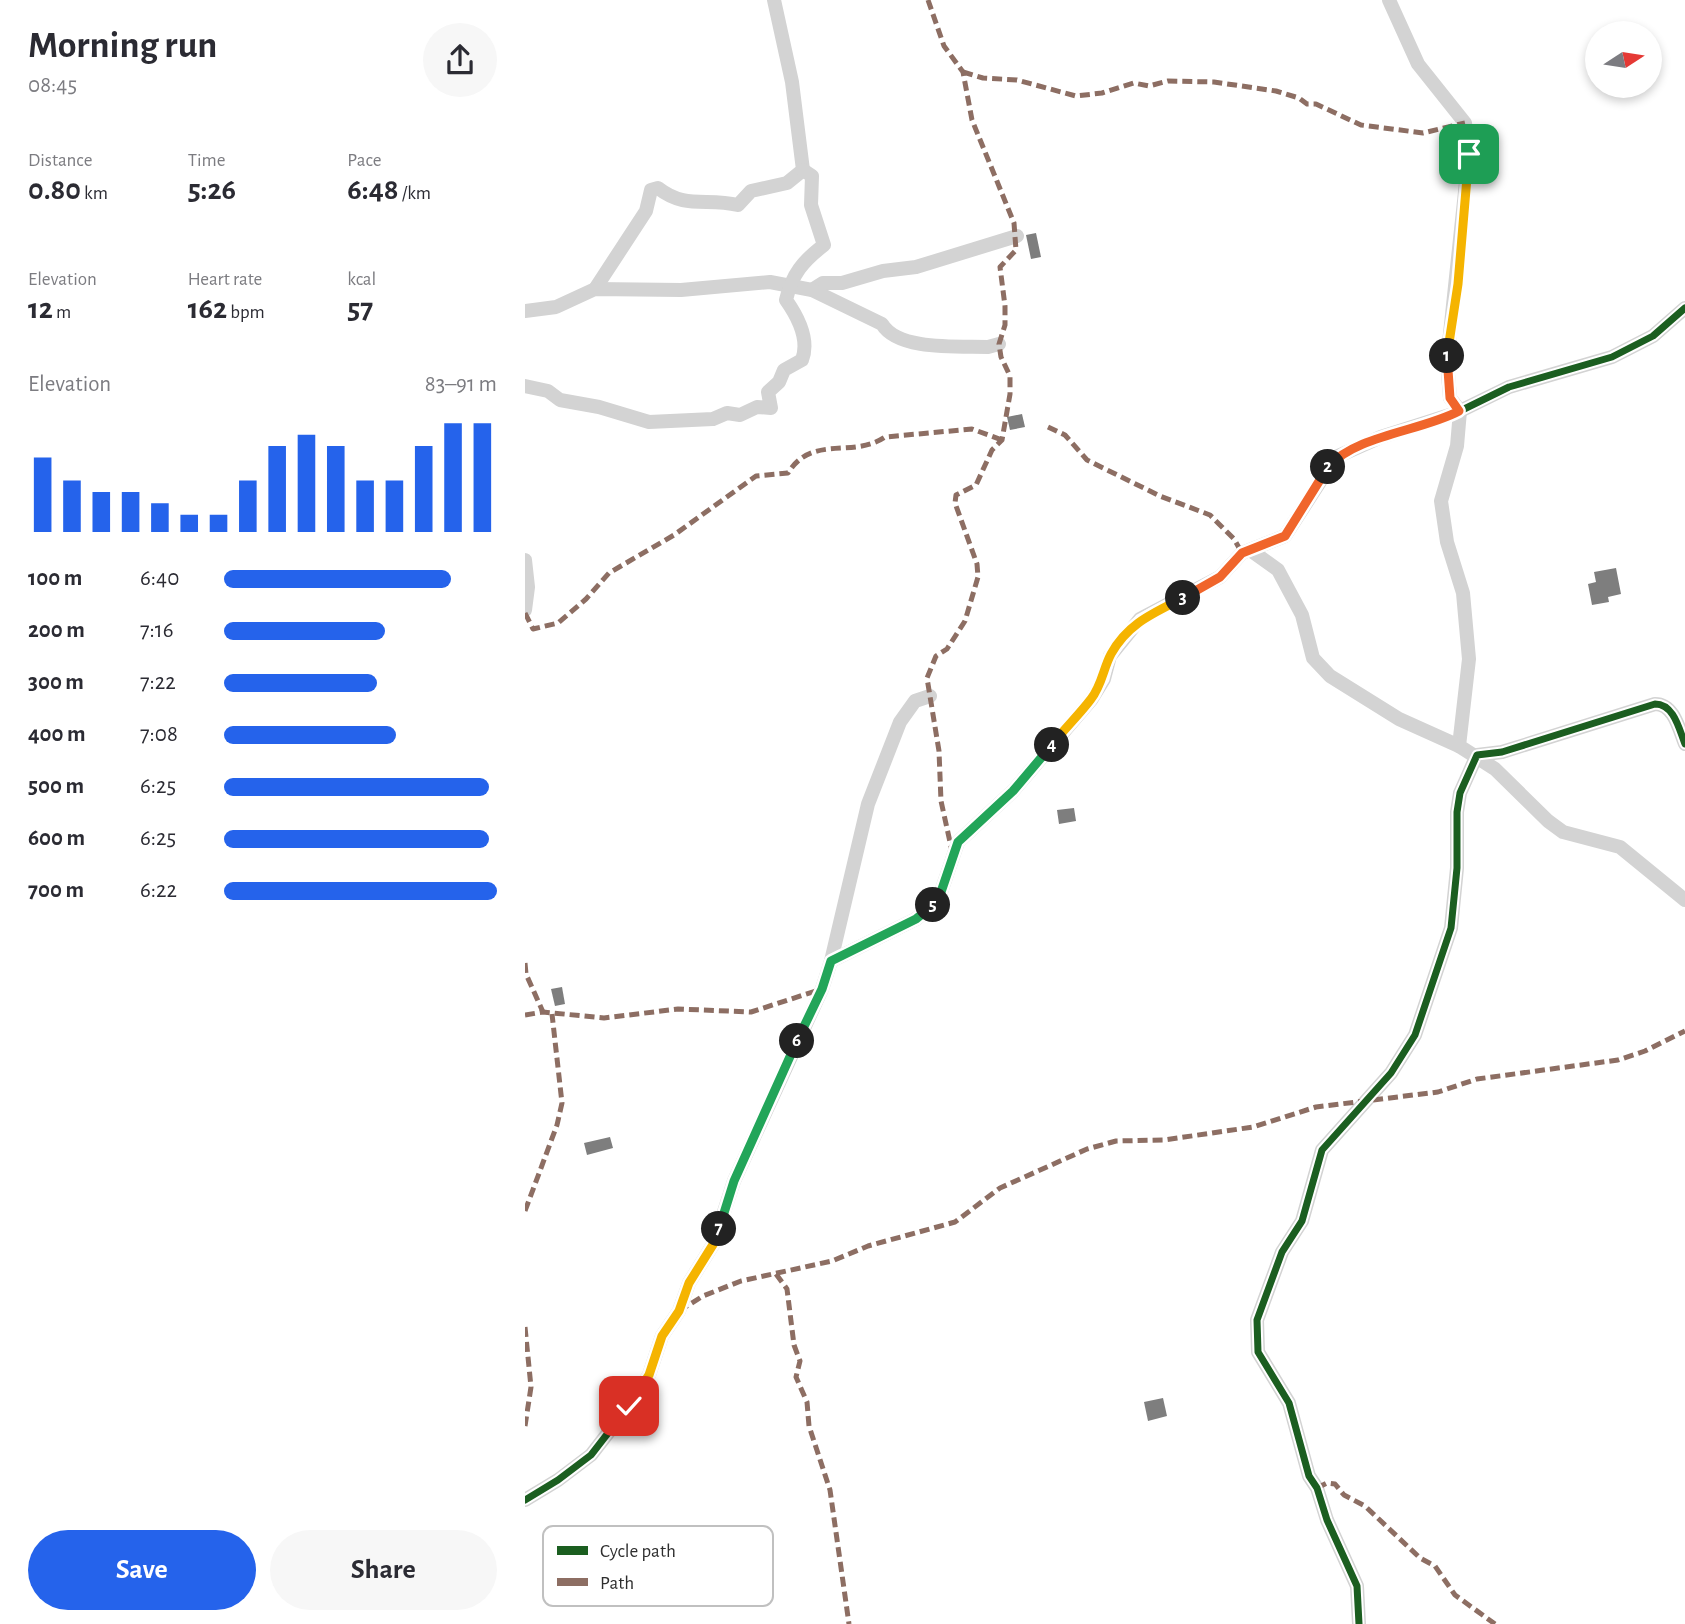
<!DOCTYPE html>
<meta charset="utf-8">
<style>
body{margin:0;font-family:"Alegreya Sans",sans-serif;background:#f7f7f7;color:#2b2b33;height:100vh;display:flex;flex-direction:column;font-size:26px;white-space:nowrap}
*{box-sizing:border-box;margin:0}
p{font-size:23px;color:#7c7c81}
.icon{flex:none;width:38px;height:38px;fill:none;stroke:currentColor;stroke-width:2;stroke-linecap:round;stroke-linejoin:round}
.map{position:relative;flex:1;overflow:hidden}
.panel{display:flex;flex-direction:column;background:#fff;width:525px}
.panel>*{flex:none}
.needle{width:46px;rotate:78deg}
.fabs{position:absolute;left:1060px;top:21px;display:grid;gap:14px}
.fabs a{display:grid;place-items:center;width:77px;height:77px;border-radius:50%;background:#fff;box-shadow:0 4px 10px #0003;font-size:35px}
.pin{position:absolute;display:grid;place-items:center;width:60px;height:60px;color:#fff;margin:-30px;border-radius:14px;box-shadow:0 4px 10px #0006}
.km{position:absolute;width:35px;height:35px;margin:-18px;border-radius:50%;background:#222;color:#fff;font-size:19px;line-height:35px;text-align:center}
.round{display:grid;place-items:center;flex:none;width:74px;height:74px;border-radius:37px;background:#f7f7f7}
.head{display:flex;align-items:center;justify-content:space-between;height:119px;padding:0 28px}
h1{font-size:38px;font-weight:600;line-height:52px}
.metrics{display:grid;grid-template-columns:repeat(3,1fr);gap:10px;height:119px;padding:7px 28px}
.metrics div{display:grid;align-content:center}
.metrics b{font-size:30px;font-weight:600}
.metrics small{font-size:19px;font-weight:400}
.metrics p{font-size:19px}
.chart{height:196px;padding:14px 28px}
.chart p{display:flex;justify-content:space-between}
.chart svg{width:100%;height:126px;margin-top:7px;stroke:#2563eb;stroke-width:6}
.cta{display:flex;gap:14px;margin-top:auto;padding:14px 28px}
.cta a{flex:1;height:80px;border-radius:42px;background:#2563eb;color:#fff;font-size:28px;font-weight:600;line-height:80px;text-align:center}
.cta a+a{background:#f7f7f7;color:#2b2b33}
ul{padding:0 28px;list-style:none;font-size:23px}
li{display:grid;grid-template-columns:112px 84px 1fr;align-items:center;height:52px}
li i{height:18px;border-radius:9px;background:#2563eb}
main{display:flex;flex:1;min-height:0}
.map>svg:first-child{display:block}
.building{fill:#7e7e7e}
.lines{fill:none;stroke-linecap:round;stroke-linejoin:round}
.street{stroke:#d3d3d3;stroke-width:14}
.quiet{stroke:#8d6e63;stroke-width:5;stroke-dasharray:10 5;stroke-linecap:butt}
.cycleway-casing{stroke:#fff;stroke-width:11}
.cycleway{stroke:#1b5e20;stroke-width:7}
.split-1-casing{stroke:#fff;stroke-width:14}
.split-2-casing{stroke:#fff;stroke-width:14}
.split-3-casing{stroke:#fff;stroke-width:14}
.split-4-casing{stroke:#fff;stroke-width:14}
.split-5-casing{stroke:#fff;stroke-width:14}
.split-6-casing{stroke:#fff;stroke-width:14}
.split-7-casing{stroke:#fff;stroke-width:14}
.split-8-casing{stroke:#fff;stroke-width:14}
.split-1{stroke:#f5b400;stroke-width:9}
.split-2{stroke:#f0652b;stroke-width:9}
.split-3{stroke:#f0652b;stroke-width:9}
.split-4{stroke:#f5b400;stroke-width:9}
.split-5{stroke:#22a559;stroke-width:9}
.split-6{stroke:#22a559;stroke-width:9}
.split-7{stroke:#22a559;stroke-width:9}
.split-8{stroke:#f5b400;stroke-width:9}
.key{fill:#fff;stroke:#c0c0c0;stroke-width:2}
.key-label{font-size:19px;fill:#2e2e2e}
</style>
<main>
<section class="panel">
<div class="head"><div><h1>Morning run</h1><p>08:45</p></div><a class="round"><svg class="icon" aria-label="share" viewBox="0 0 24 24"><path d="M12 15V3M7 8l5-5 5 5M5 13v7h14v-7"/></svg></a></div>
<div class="metrics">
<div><p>Distance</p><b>0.80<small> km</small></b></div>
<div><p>Time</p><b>5:26</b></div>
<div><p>Pace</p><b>6:48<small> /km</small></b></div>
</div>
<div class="metrics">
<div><p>Elevation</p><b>12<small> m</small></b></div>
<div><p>Heart rate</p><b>162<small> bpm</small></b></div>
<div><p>kcal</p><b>57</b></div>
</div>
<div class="chart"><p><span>Elevation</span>83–91 m</p>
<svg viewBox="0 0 160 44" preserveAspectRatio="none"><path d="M5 44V18M15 44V26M25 44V30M35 44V30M45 44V34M55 44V38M65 44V38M75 44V26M85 44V14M95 44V10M105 44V14M115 44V26M125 44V26M135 44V14M145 44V6M155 44V6"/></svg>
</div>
<ul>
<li><b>100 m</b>6:40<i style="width:83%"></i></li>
<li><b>200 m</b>7:16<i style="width:59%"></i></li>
<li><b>300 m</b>7:22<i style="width:56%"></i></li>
<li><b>400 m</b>7:08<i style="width:63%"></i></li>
<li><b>500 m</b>6:25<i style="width:97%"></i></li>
<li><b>600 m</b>6:25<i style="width:97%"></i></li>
<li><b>700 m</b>6:22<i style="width:100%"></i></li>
</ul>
<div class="cta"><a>Save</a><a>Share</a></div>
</section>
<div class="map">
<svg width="1160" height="1624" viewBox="0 0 1160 1624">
<rect width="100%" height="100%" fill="#fff"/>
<g class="building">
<polygon points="511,233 516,257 506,259 501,235"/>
<polygon points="497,414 500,427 485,430 482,417"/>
<polygon points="1091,568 1096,594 1083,597 1084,602 1067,605 1063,584 1071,582 1069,572"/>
<polygon points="549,808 551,821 534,824 532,810"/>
<polygon points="37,987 40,1004 30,1006 26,989"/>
<polygon points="85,1137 88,1148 62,1155 59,1143"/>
<polygon points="638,1398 642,1416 623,1421 619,1402"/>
</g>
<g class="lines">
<g class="street">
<polyline points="864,0 893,64 940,123 944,154 922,362 925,398 935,411 932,446 916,501 922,542 938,593 944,659 934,746 970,769 1023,821 1038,832 1095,847 1160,900"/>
<path d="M 70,289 L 121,211 L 126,190 L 133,188 C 161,210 182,197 213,205 L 226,191 L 262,183 L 278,170 L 267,82 L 249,0"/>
<polyline points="287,290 298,283 317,283 358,271 391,267 492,236"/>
<path d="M 0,311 L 31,307 L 70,289 L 156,290 L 245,282 L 287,290 L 357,324 C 373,351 434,346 463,347 L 474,344"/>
<path d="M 0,386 L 23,391 L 35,400 L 74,407 L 124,422 L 188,419 L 202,413 L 215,415 L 232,407 L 246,408 L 243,392 L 254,382 L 259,370 L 277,360 C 285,339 273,317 261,300 C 267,274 278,261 299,245 L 286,205 L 287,176 L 278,170"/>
<polyline points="728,552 753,570 777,615 788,658 805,676 874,719 934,746"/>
<polyline points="0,560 3,587 0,610"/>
<polyline points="306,961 343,804 375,722 390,701 405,696"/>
<polyline points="0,1500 33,1480 66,1455 104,1406 124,1375 137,1336 154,1311 164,1283 189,1243 209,1181 297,989 306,961 391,919 408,905 416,892 433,842 488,791 566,700 579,679 585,656 615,619 695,577 717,553 760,536 811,457 856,437 931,413 984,387 1087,357 1128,336 1160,308"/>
<path d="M 834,1624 L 832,1586 L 802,1520 L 792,1488 L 784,1476 L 764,1403 L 733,1352 L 732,1320 L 757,1252 L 777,1221 L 797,1150 L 866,1073 L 890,1035 L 926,928 L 932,868 L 932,812 L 935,793 L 952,755 L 977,752 L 1130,704 C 1149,704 1154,729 1160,744"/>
</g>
<g class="quiet">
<polyline points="403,0 419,46 438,72 447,120 489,223 491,250 475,267 480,306 480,325 474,344 476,357 485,376 485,394 477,440 467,450 451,485 431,495 430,503 452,564 453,577 440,621 422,649 411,656 402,678 414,751 416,801 427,851"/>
<polyline points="438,72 458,78 492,80 551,96 577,93 609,83 624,86 643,81 689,82 751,91 774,98 782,104 791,104 836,125 898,133 940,123"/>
<polyline points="523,427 540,435 562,460 635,496 685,515 709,539 717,553"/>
<path d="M 0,613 L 8,629 L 33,623 L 61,599 L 84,573 L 149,535 L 231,476 L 263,473 C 287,434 327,459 360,437 L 447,429 L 477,440"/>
<polyline points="0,963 1,974 18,1012"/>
<polyline points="0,1015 18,1012 79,1018 153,1009 226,1012 297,989"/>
<polyline points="0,1211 32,1125 37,1103 27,1014"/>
<polyline points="251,1274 262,1289 269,1345 275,1361 271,1377 282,1402 284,1426 305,1490 324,1624"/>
<polyline points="154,1311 178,1296 216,1281 307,1261 343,1246 430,1222 475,1188 562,1149 591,1141 639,1140 728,1127 791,1107 913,1092 952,1079 1093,1060 1120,1051 1160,1031"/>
<polyline points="0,1327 6,1387 0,1426"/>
<polyline points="792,1488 802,1483 810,1484 819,1495 840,1506 895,1558 910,1566 930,1595 970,1624"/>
</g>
<defs>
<g id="cycleway">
<polyline points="0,1500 33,1480 66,1455 104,1406 124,1375 137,1336 154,1311 164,1283 189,1243 209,1181 297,989 306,961 391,919 408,905 416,892 433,842 488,791 566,700 579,679 585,656 615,619 695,577 717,553 760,536 811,457 856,437 931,413 984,387 1087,357 1128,336 1160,308"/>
<path d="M 834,1624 L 832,1586 L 802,1520 L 792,1488 L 784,1476 L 764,1403 L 733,1352 L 732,1320 L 757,1252 L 777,1221 L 797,1150 L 866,1073 L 890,1035 L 926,928 L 932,868 L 932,812 L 935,793 L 952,755 L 977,752 L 1130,704 C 1149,704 1154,729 1160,744"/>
</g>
</defs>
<use href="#cycleway" class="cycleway-casing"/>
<use href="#cycleway" class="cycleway"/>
</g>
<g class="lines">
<defs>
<polyline id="split-1" points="922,356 933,284 944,154"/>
<path id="split-2" d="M 803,467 C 831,435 897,431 934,411 L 925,398 L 922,356"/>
<polyline id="split-3" points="658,598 695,577 717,553 760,536 803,467"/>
<path id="split-4" d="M 527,745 C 539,729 554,715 566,699 C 577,685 578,669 586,654 C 603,623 629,613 658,598"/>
<polyline id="split-5" points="408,905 416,892 433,842 488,791 527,745"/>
<polyline id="split-6" points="272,1041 297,989 306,961 391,919 408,905"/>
<polyline id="split-7" points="194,1229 209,1181 272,1041"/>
<polyline id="split-8" points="104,1406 124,1375 137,1336 154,1311 164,1283 189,1243 194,1229"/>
</defs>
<use href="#split-1" class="split-1-casing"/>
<use href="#split-2" class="split-2-casing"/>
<use href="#split-3" class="split-3-casing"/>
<use href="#split-4" class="split-4-casing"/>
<use href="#split-5" class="split-5-casing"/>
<use href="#split-6" class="split-6-casing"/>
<use href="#split-7" class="split-7-casing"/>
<use href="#split-8" class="split-8-casing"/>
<use href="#split-1" class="split-1"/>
<use href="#split-2" class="split-2"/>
<use href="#split-3" class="split-3"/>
<use href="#split-4" class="split-4"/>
<use href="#split-5" class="split-5"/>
<use href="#split-6" class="split-6"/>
<use href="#split-7" class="split-7"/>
<use href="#split-8" class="split-8"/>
</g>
<rect x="18" y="1526" width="230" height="80" rx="10" class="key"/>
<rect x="32" y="1546" width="31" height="9" fill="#1b5e20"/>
<rect x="32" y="1578" width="31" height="8" fill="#8d6e63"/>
<g class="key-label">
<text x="75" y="1557">Cycle path</text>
<text x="75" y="1589">Path</text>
</g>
</svg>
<div class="fabs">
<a><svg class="needle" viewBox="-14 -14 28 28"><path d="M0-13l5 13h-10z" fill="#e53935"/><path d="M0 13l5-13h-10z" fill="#7c7c81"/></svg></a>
</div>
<div class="pin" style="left:944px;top:154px;background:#1e9e55"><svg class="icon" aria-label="arrive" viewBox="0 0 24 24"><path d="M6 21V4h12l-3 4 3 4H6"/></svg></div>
<div class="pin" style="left:104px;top:1406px;background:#d93025"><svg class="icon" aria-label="check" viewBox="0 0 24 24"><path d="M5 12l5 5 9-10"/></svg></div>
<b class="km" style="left:922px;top:356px">1</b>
<b class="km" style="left:803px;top:467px">2</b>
<b class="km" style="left:658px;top:598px">3</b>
<b class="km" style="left:527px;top:745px">4</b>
<b class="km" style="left:408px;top:905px">5</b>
<b class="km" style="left:272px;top:1041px">6</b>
<b class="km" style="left:194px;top:1229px">7</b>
</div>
</main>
